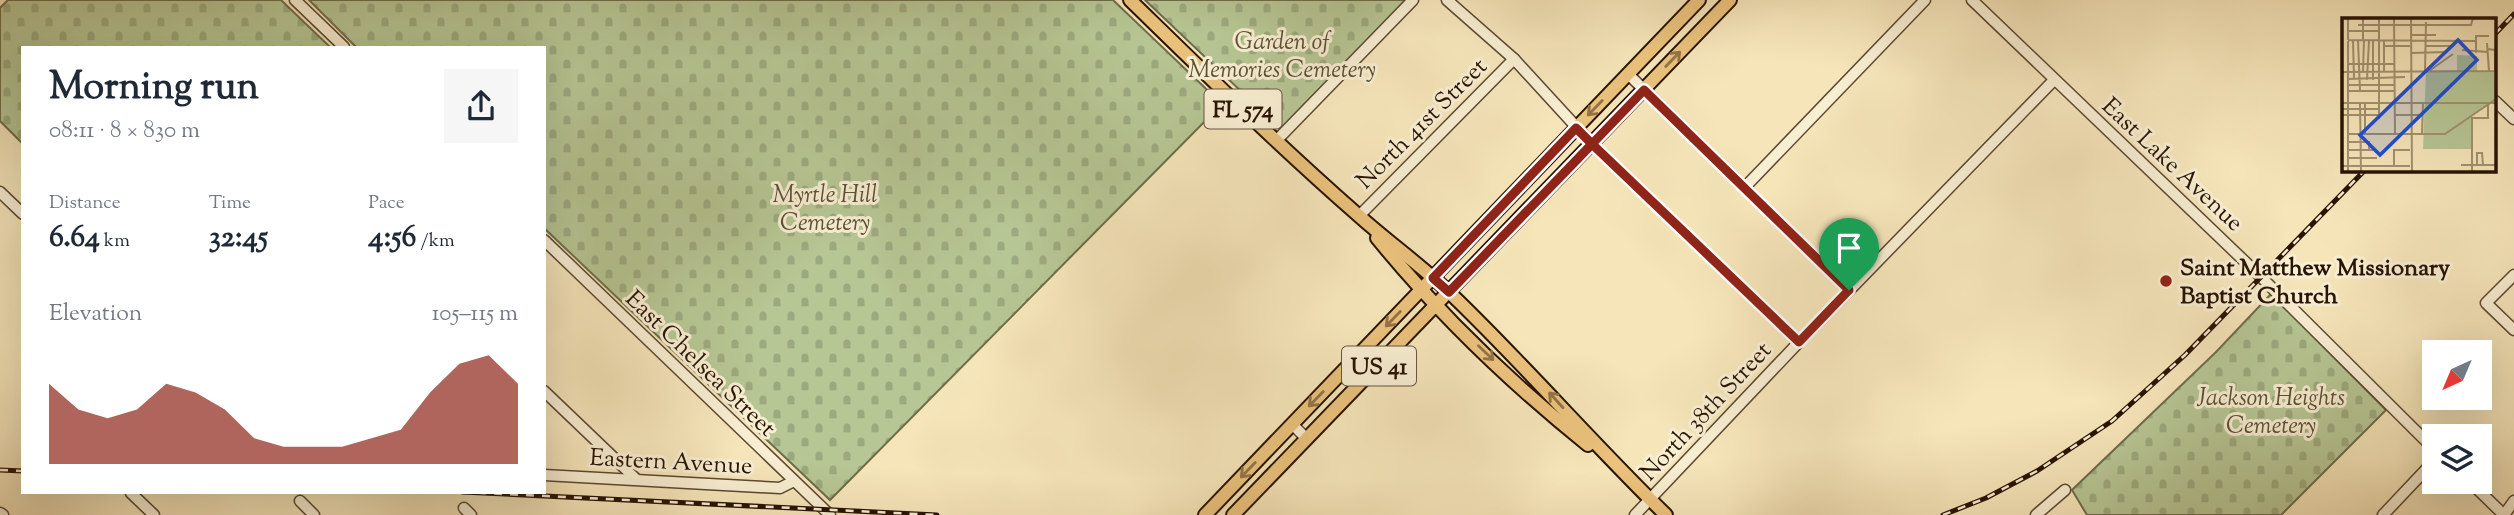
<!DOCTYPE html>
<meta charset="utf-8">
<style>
body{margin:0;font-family:"Sorts Mill Goudy",serif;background:#f6f6f7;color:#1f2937;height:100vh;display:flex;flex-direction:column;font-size:26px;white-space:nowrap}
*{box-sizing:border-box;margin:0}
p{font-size:23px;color:#747a83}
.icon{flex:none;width:38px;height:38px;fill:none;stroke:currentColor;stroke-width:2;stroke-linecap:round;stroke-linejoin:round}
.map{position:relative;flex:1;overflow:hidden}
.side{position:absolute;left:21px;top:46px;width:525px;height:448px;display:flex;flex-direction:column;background:#fff;border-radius:0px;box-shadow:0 7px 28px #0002}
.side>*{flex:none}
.needle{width:46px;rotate:224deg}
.buttons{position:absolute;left:2422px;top:340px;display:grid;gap:14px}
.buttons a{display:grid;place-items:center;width:70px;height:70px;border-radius:0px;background:#fff;box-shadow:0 7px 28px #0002;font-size:35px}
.pin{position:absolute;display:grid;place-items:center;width:60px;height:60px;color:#fff;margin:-72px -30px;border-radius:50% 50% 50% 0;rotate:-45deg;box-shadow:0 0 7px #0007}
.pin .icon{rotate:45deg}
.round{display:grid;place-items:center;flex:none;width:74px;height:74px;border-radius:0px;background:#f6f6f7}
.headline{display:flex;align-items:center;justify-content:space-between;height:119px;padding:0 28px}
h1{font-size:38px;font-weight:700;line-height:52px}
.figures{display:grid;grid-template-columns:repeat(3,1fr);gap:10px;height:119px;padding:7px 28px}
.figures div{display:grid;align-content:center}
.figures b{font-size:30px;font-weight:700}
.figures small{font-size:19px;font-weight:400}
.figures p{font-size:19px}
.chart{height:196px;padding:14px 28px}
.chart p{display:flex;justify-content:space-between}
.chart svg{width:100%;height:126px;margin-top:7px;fill:#8f2418;opacity:.7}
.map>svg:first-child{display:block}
.cemetery{fill:url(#cemetery-stones);stroke:#6f6c4c;stroke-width:2}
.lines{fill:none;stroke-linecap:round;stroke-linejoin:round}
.minor-casing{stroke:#5b4831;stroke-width:13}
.major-casing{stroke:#281304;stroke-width:16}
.minor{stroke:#f8eed2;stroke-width:10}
.major{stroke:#eac27c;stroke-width:12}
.rail-casing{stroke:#281304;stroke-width:5}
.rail{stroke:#f8eed2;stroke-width:2.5;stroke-dasharray:8;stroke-linecap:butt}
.oneway{stroke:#937346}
.route-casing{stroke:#fff;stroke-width:14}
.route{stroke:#8f2418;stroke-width:9}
.poi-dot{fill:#8f2418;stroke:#f8eed2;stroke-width:2.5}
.labels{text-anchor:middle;stroke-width:6;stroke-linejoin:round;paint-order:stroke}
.shield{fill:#f8eed2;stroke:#665542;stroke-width:2}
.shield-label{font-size:23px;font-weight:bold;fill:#281304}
.park-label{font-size:24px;font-style:italic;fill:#5a5236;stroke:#f8eed2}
.street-label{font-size:24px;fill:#281304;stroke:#f8eed2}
.poi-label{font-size:24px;font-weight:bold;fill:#281304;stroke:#f8eed2;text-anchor:start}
.inset-road{fill:none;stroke:#a39171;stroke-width:2}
.view{fill:#1d4ed8;fill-opacity:0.15;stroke:#1d4ed8;stroke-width:3.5}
.inset-edge{fill:none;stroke:#281304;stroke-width:3.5}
</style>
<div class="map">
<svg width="2514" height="515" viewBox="0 0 2514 515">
<defs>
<pattern id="cemetery-stones" width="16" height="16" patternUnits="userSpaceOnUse" patternTransform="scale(1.75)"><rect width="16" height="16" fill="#b6c694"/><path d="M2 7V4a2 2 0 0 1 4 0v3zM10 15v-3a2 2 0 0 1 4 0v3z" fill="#9ca97e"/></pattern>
</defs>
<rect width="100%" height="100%" fill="#f5e5b9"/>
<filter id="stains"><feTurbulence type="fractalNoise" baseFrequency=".00286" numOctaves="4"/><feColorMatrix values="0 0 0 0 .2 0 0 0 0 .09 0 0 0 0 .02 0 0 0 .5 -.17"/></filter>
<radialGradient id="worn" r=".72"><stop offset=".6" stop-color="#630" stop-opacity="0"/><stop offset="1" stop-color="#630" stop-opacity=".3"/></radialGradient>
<g class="cemetery">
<polygon points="8,0 281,0 330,47 23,47 23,144 0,121 0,8"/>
<polygon points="309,0 1113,0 1222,104 830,500 544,228 544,47 356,47"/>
<polygon points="1145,0 1413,0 1285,133"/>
<polygon points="2271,294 2386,410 2281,515 2087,515 2072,490 2216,352"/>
</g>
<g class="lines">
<defs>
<g id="minor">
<polyline points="295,0 344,47"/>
<polyline points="1447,0 1514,59 1592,144 1799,342"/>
<polyline points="1972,0 2261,277 2434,449"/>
<polyline points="1628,74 1849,290"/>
<polyline points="2495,101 2514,119"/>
<polyline points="1276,141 1413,0"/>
<polyline points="1745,187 1925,0"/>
<polyline points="0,192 23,214"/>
<polyline points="1359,216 1514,59"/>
<polyline points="544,240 830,515"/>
<polyline points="2514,275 2486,303 2514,330"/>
<polyline points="544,391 636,479"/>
<polyline points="1292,424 1307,439"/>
<polyline points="544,475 780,488 794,481"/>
<polyline points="2469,481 2504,515"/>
<polyline points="131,493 154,515"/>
<polyline points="300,501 314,515"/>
<polyline points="464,508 471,515"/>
<polyline points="0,513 3,515"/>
<polyline points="1635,515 1799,342 2054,80"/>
<polyline points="2036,515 2065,490"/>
<polyline points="2383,515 2434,461"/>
<polyline points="2504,515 2514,501"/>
</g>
<g id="major">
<path d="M 1130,0 C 1205,73 1279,146 1358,215 C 1388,242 1422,266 1451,294 C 1525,365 1592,443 1666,515"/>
<path d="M 1377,238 C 1439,314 1512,384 1588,445"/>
<polyline points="1205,515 1699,0"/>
<polyline points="1233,515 1730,0"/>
</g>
</defs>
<use href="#minor" class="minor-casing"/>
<use href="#major" class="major-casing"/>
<use href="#minor" class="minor"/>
<use href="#major" class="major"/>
<defs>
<g id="rail">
<polyline points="2495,34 2514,14"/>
<polyline points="0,470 23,471"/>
<polyline points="462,492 937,515"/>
<polyline points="1943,515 1986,498 2037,471 2112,421 2185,355 2365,170"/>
</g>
</defs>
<use href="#rail" class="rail-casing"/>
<use href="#rail" class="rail"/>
</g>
<defs><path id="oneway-shaft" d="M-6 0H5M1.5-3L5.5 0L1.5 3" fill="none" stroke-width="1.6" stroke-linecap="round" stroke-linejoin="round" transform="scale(1.75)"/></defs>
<g class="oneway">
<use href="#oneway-shaft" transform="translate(1673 59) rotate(-46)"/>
<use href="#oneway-shaft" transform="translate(1595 108) rotate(134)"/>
<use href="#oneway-shaft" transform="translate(1393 319) rotate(134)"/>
<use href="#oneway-shaft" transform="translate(1486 353) rotate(44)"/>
<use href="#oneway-shaft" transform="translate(1316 399) rotate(134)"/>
<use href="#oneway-shaft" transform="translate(1556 400) rotate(-132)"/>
<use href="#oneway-shaft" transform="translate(1248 470) rotate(134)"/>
</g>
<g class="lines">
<defs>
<polyline id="route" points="1849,290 1799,342 1592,144 1449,292 1433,278 1576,128 1592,144 1644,90 1849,290"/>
</defs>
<use href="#route" class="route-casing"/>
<use href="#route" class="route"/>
</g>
<circle class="poi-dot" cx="2166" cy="281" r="7"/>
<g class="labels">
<g class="shield">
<rect x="1204.5" y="89.5" width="77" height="39" rx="5"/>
<rect x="1342" y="346.5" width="74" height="39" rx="5"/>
</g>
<g class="shield-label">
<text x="1243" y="117">FL 574</text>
<text x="1379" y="374">US 41</text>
</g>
<g class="park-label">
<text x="1282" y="49">Garden of<tspan x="1282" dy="28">Memories Cemetery</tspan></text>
<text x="825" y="202">Myrtle Hill<tspan x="825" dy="28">Cemetery</tspan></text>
<text x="2271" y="405">Jackson Heights<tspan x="2271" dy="28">Cemetery</tspan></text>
</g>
<g class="street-label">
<text transform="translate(1421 123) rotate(-45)" y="8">North 41st Street</text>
<text transform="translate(2173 164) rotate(43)" y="8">East Lake Avenue</text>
<text transform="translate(701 363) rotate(44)" y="8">East Chelsea Street</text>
<text transform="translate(1705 411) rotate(-47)" y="8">North 38th Street</text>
<text transform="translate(671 461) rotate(3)" y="8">Eastern Avenue</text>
</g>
<g class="poi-label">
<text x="2180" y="275">Saint Matthew Missionary<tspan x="2180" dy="28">Baptist Church</tspan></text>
</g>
</g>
<g transform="translate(2342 18)">
<rect width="154" height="154" fill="#f5e5b9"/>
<path d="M 115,37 L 135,38 L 135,53 L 154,54 L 154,81 L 130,98 L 130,131 L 81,131 L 84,54 L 115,54 Z" fill="#b6c694"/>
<path class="inset-road" d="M 6,0 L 6,22M 21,0 L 21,22M 52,0 L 53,116M 69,0 L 70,154M 16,7 L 129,7 L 131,0M 6,13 L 37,13M 69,17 L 94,17M 6,22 L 133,23M 11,22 L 12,61M 16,22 L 18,73M 6,23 L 6,154M 145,25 L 147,53M 42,28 L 68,28M 83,28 L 112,28M 145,31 L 153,32 L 153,53M 120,32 L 146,34M 70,35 L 105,34M 134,35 L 134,18 L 147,18M 6,46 L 52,46M 83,53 L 84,4M 87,53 L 111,36M 0,54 L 154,53M 21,54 L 22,22M 42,54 L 42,22M 6,61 L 63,59M 25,62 L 27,22M 31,62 L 31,22M 6,67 L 53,67M 6,73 L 53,73M 0,85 L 57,85M 55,85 L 154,85M 18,86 L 19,154M 0,91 L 36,91M 0,97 L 36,97M 53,97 L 81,97M 130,99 L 130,154M 131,100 L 146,100 L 146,87M 37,101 L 37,0M 6,116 L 103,116 L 154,81M 23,116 L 23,85M 80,116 L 81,85M 6,124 L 27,124 L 27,132M 6,132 L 35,132M 6,140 L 35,140M 119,147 L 154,147M 135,147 L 135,135 L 140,135 L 141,147M 0,148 L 68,148M 52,148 L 52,132 L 68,132"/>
<path class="view" d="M 116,22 L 135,42 L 38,137 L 18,117 Z"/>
<rect width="154" height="154" class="inset-edge"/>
</g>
<rect width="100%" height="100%" filter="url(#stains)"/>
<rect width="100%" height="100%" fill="url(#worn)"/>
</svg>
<div class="buttons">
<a><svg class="needle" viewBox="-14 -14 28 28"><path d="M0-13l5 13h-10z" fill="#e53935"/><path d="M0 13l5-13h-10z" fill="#747a83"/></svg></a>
<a><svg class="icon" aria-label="layers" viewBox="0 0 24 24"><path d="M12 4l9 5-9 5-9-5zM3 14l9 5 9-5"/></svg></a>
</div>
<div class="pin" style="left:1849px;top:290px;background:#1e9e55"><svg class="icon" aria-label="arrive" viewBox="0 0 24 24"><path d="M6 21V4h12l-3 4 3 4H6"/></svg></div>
<section class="side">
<div class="headline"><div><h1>Morning run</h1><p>08:11 · 8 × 830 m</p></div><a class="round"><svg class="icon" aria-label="share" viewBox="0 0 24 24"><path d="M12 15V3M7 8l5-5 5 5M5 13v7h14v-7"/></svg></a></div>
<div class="figures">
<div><p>Distance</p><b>6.64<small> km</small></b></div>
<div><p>Time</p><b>32:45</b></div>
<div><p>Pace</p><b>4:56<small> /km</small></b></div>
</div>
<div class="chart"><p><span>Elevation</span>105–115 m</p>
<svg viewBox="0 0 160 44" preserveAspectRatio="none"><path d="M0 44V16L10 25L20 28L30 25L40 16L50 19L60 25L70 35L80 38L90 38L100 38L110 35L120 32L130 19L140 9L150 6L160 16V44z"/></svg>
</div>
</section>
</div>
